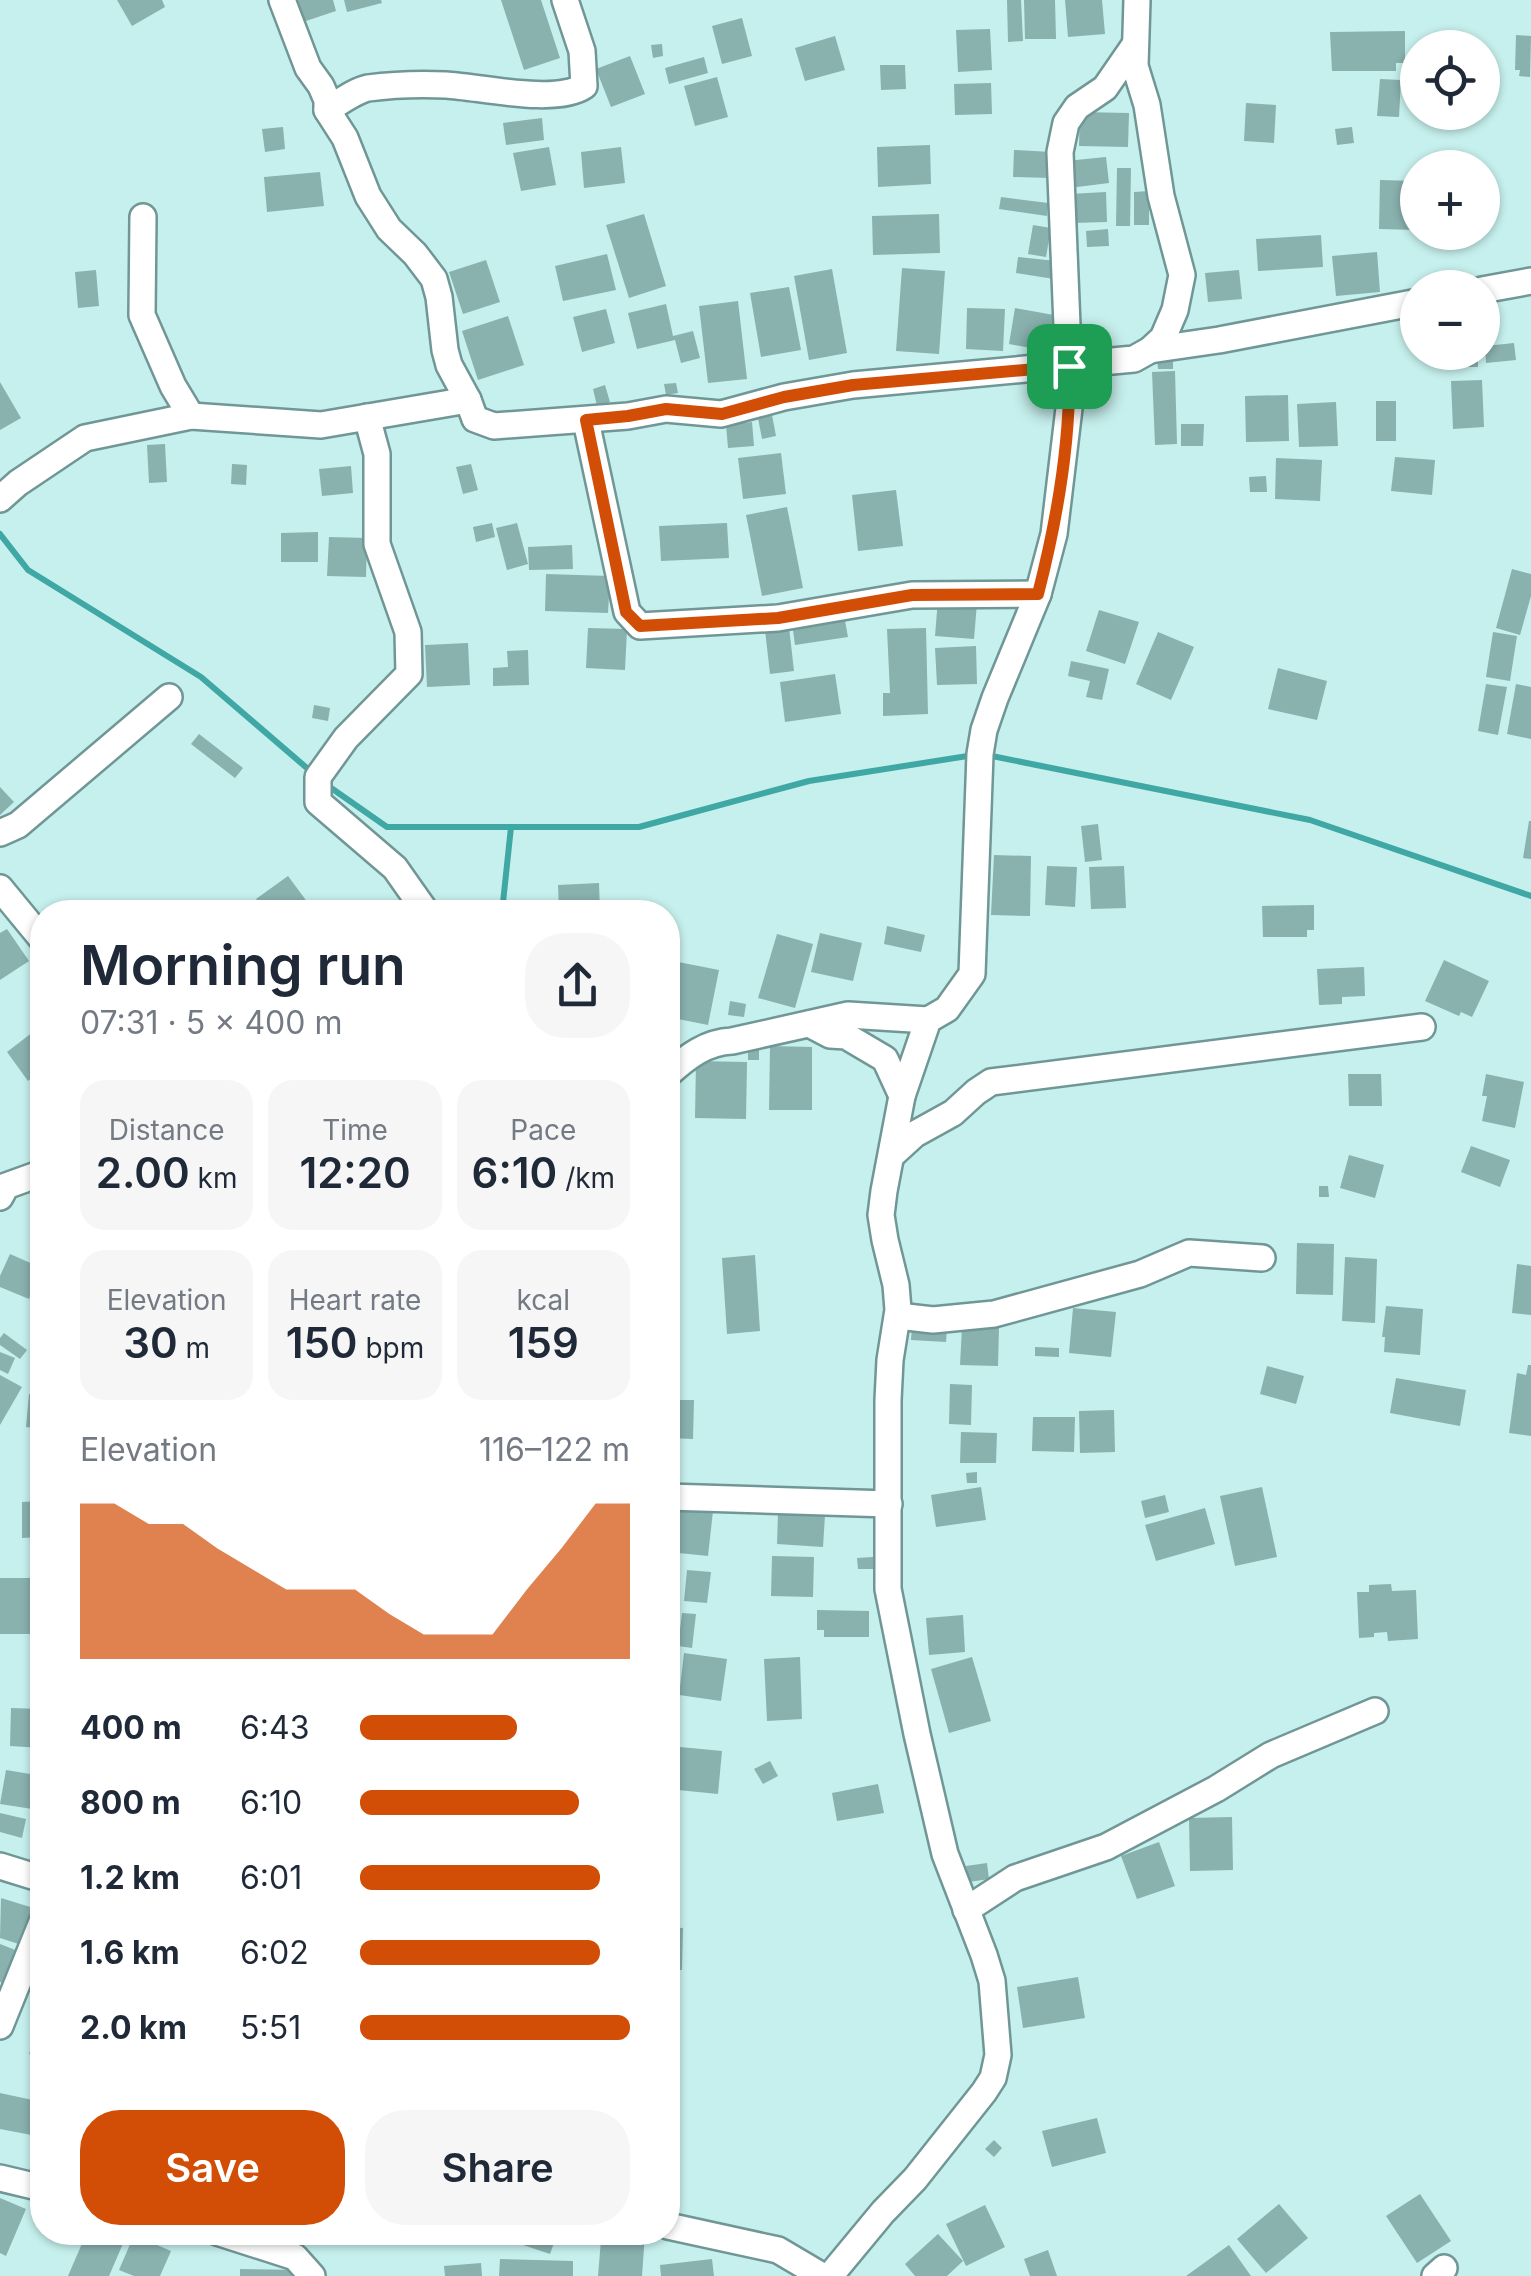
<!DOCTYPE html>
<meta charset="utf-8">
<style>
body{margin:0;font-family:Inter,sans-serif;background:#f6f6f7;color:#1f2937;height:100vh;display:flex;flex-direction:column;font-size:38px;white-space:nowrap}
*{box-sizing:border-box;margin:0}
p{font-size:32px;color:#747a83}
.icon{flex:none;width:55px;height:55px;fill:none;stroke:currentColor;stroke-width:2;stroke-linecap:round;stroke-linejoin:round}
.map{position:relative;flex:1;overflow:hidden}
.details{position:absolute;left:30px;top:900px;width:650px;height:1345px;display:flex;flex-direction:column;background:#fff;border-radius:40px;box-shadow:0 2px 8px #0004}
.details>*{flex:none}
.tools{position:absolute;left:1400px;top:30px;display:grid;gap:20px}
.tools a{display:grid;place-items:center;width:100px;height:100px;border-radius:50%;background:#fff;box-shadow:0 2px 8px #0004;font-size:50px}
.pin{position:absolute;display:grid;place-items:center;width:85px;height:85px;color:#fff;margin:-42px;border-radius:20px;box-shadow:0 5px 15px #0006}
.round{display:grid;place-items:center;flex:none;width:105px;height:105px;border-radius:40px;background:#f6f6f7}
.overview{display:flex;align-items:center;justify-content:space-between;height:170px;padding:0 50px}
h1{font-size:55px;font-weight:600;line-height:75px}
.figures{display:grid;grid-template-columns:repeat(3,1fr);gap:15px;height:170px;padding:10px 50px}
.figures div{display:grid;align-content:center;border-radius:25px;background:#f6f6f7;text-align:center}
.figures b{font-size:42px;font-weight:600}
.figures small{font-size:28px;font-weight:400}
.figures p{font-size:28px}
.chart{height:280px;padding:20px 50px}
.chart p{display:flex;justify-content:space-between}
.chart svg{width:100%;height:180px;margin-top:10px;fill:#d24e06;opacity:.7}
.primary-button{display:flex;gap:20px;margin-top:auto;padding:20px 50px}
.primary-button a{flex:1;height:115px;border-radius:40px;background:#d24e06;color:#fff;font-size:40px;font-weight:600;line-height:115px;text-align:center}
.primary-button a+a{background:#f6f6f7;color:#1f2937}
ul{padding:0 50px;list-style:none;font-size:32px}
li{display:grid;grid-template-columns:160px 120px 1fr;align-items:center;height:75px}
li i{height:25px;border-radius:12px;background:#d24e06}
.map>svg:first-child{display:block}
.lines{fill:none;stroke-linecap:round;stroke-linejoin:round}
.stream{stroke:#3fa7a4;stroke-width:6}
.building{fill:#89b1ae}
.street-casing{stroke:#709795;stroke-width:30}
.street{stroke:#fff;stroke-width:25}
.route-casing{stroke:#fff;stroke-width:20}
.route{stroke:#d24e06;stroke-width:12}
</style>
<div class="map">
<svg width="1531" height="2276" viewBox="0 0 1531 2276">
<rect width="100%" height="100%" fill="#c6f0ed"/>
<g class="lines">
<g class="stream">
<polyline points="0,534 28,570 201,677 315,775"/>
<polyline points="987,755 1310,820 1531,896"/>
<polyline points="324,783 387,827 639,827 809,781 974,755"/>
<polyline points="502,912 511,827"/>
<polyline points="668,1897 671,1899"/>
</g>
</g>
<g class="building">
<polygon points="117,0 162,0 165,7 132,26"/>
<polygon points="290,0 333,0 336,11 297,24"/>
<polygon points="344,0 381,0 382,3 347,12"/>
<polygon points="501,0 541,0 560,58 524,70"/>
<polygon points="1007,0 1021,0 1023,41 1008,42"/>
<polygon points="1024,0 1055,0 1056,39 1025,39"/>
<polygon points="1065,0 1102,0 1105,34 1068,37"/>
<polygon points="742,18 752,56 722,64 712,26"/>
<polygon points="990,29 992,70 958,72 956,30"/>
<polygon points="1405,31 1405,63 1396,63 1396,71 1332,71 1330,32"/>
<polygon points="1516,35 1531,36 1530,77 1519,76 1520,70 1515,70"/>
<polygon points="835,36 845,70 805,81 795,48"/>
<polygon points="662,44 663,56 653,58 651,45"/>
<polygon points="630,56 645,94 611,107 596,69"/>
<polygon points="704,57 708,73 669,84 665,68"/>
<polygon points="880,65 905,65 906,89 881,90"/>
<polygon points="717,77 728,117 695,126 684,86"/>
<polygon points="1380,79 1401,80 1399,117 1377,116"/>
<polygon points="991,83 992,114 955,115 954,84"/>
<polygon points="1246,103 1276,105 1274,143 1244,141"/>
<polygon points="1080,112 1129,113 1128,147 1079,146"/>
<polygon points="542,118 544,140 506,145 503,123"/>
<polygon points="283,127 285,149 265,152 262,129"/>
<polygon points="1352,127 1354,143 1337,145 1335,129"/>
<polygon points="930,145 931,184 878,187 877,147"/>
<polygon points="549,147 556,185 521,191 513,153"/>
<polygon points="621,147 625,183 584,188 581,152"/>
<polygon points="1014,150 1051,152 1050,178 1013,177"/>
<polygon points="1106,157 1109,183 1069,188 1066,161"/>
<polygon points="1117,168 1131,168 1130,226 1116,226"/>
<polygon points="320,172 324,206 267,212 264,177"/>
<polygon points="1380,180 1418,181 1417,230 1379,229"/>
<polygon points="1149,191 1149,225 1134,225 1134,192"/>
<polygon points="1106,192 1107,222 1071,223 1069,194"/>
<polygon points="1001,197 1048,203 1047,216 999,209"/>
<polygon points="644,214 666,286 629,298 606,225"/>
<polygon points="939,214 940,253 873,255 872,216"/>
<polygon points="1033,225 1051,228 1046,257 1028,254"/>
<polygon points="1108,229 1109,246 1087,247 1086,231"/>
<polygon points="1321,235 1323,267 1258,271 1256,239"/>
<polygon points="1377,252 1380,292 1336,296 1332,256"/>
<polygon points="607,254 616,290 563,301 555,266"/>
<polygon points="1018,257 1056,261 1054,279 1016,273"/>
<polygon points="486,260 500,302 463,314 449,272"/>
<polygon points="902,268 945,271 939,354 896,351"/>
<polygon points="832,269 847,353 809,360 794,276"/>
<polygon points="96,270 99,306 78,308 75,272"/>
<polygon points="1239,270 1242,299 1208,302 1205,273"/>
<polygon points="789,287 801,350 761,357 750,293"/>
<polygon points="738,301 747,379 708,383 699,306"/>
<polygon points="666,304 673,336 693,331 700,358 681,363 675,340 637,349 628,313"/>
<polygon points="967,308 1005,309 1003,351 966,349"/>
<polygon points="1015,308 1054,315 1047,351 1009,344"/>
<polygon points="606,309 615,343 582,352 573,317"/>
<polygon points="508,316 524,365 478,380 462,331"/>
<polygon points="1514,343 1516,360 1486,363 1485,346"/>
<rect x="1441" y="352" width="37" height="15"/>
<polygon points="1173,357 1173,369 1158,369 1157,359"/>
<polygon points="1175,371 1177,444 1155,445 1152,372"/>
<polygon points="1482,380 1484,427 1453,429 1451,381"/>
<polygon points="0,382 21,418 0,430"/>
<polygon points="676,383 678,393 666,395 664,384"/>
<polygon points="605,385 610,402 597,406 593,389"/>
<polygon points="1288,395 1289,441 1246,442 1245,396"/>
<rect x="1376" y="401" width="20" height="40"/>
<polygon points="1336,402 1338,446 1299,447 1297,404"/>
<polygon points="772,415 776,436 762,439 758,418"/>
<polygon points="752,422 754,446 728,448 726,425"/>
<polygon points="1181,424 1204,424 1203,446 1181,446"/>
<polygon points="165,444 167,482 149,483 147,445"/>
<polygon points="781,453 786,494 743,499 738,458"/>
<polygon points="1395,457 1435,460 1432,495 1391,491"/>
<polygon points="1276,458 1322,460 1320,501 1275,499"/>
<polygon points="232,464 247,465 246,485 231,484"/>
<polygon points="471,464 478,490 463,494 456,467"/>
<polygon points="351,466 353,493 322,496 319,469"/>
<polygon points="1266,476 1267,492 1250,492 1249,477"/>
<polygon points="896,490 903,546 858,551 852,495"/>
<polygon points="787,507 803,588 762,596 746,515"/>
<polygon points="492,523 495,537 476,542 473,527"/>
<polygon points="517,523 528,564 507,570 496,528"/>
<polygon points="727,523 729,558 661,561 659,526"/>
<polygon points="318,532 318,562 281,562 281,533"/>
<polygon points="329,537 367,538 366,577 327,576"/>
<polygon points="572,545 573,569 529,570 528,547"/>
<polygon points="1512,569 1531,574 1531,596 1520,635 1496,628"/>
<polygon points="546,574 610,576 608,613 545,611"/>
<polygon points="938,599 977,603 974,639 935,636"/>
<polygon points="1099,610 1139,622 1125,664 1086,651"/>
<polygon points="844,615 848,637 795,645 792,623"/>
<polygon points="789,627 794,671 770,674 765,630"/>
<polygon points="588,628 627,629 625,670 586,668"/>
<polygon points="926,628 928,714 883,716 883,693 890,693 887,629"/>
<polygon points="1158,632 1194,647 1171,700 1136,684"/>
<polygon points="1493,632 1517,636 1510,681 1486,677"/>
<polygon points="468,643 470,685 427,687 425,645"/>
<polygon points="976,646 977,684 937,685 935,648"/>
<polygon points="528,650 529,685 493,686 493,668 508,667 507,651"/>
<polygon points="1071,661 1109,669 1102,700 1086,697 1090,681 1068,676"/>
<polygon points="1278,668 1327,681 1317,720 1268,709"/>
<polygon points="835,674 841,714 785,722 780,682"/>
<polygon points="1486,684 1507,687 1498,735 1478,731"/>
<polygon points="1516,684 1531,687 1531,739 1507,734"/>
<polygon points="314,705 330,708 328,721 312,718"/>
<polygon points="199,734 243,768 235,778 191,744"/>
<polygon points="0,787 14,802 0,815"/>
<polygon points="1529,821 1531,821 1531,859 1523,858"/>
<polygon points="1098,824 1102,860 1085,862 1081,826"/>
<polygon points="994,855 1031,856 1030,916 991,915"/>
<polygon points="1047,866 1077,867 1075,907 1045,905"/>
<polygon points="1124,866 1126,908 1091,909 1089,867"/>
<polygon points="288,876 314,911 312,912 267,912 256,899"/>
<polygon points="599,883 600,912 559,912 558,885"/>
<polygon points="1314,905 1314,930 1307,930 1307,937 1263,937 1262,906"/>
<polygon points="887,926 925,935 921,952 884,944"/>
<polygon points="7,929 29,961 0,980 0,933"/>
<polygon points="820,933 862,943 853,981 811,972"/>
<polygon points="777,934 813,944 795,1008 758,998"/>
<polygon points="668,960 719,970 708,1025 668,1017"/>
<polygon points="1444,960 1489,981 1472,1017 1461,1012 1459,1016 1425,1001"/>
<polygon points="1364,967 1365,996 1342,997 1342,1004 1319,1005 1317,969"/>
<polygon points="730,1001 746,1004 744,1017 728,1015"/>
<polygon points="42,1025 42,1070 28,1081 7,1052"/>
<rect x="748" y="1045" width="11" height="15"/>
<polygon points="770,1046 812,1047 812,1110 769,1110"/>
<polygon points="696,1061 747,1062 746,1119 695,1118"/>
<polygon points="1348,1074 1381,1074 1382,1106 1349,1106"/>
<polygon points="1486,1074 1524,1082 1515,1128 1482,1121 1487,1096 1482,1096"/>
<polygon points="1471,1146 1510,1160 1500,1187 1461,1172"/>
<polygon points="1349,1155 1384,1165 1375,1198 1340,1188"/>
<polygon points="1319,1186 1328,1186 1329,1197 1319,1197"/>
<polygon points="1297,1243 1334,1244 1333,1295 1296,1294"/>
<polygon points="10,1254 42,1268 29,1299 0,1287 0,1276"/>
<polygon points="755,1255 760,1331 727,1334 722,1258"/>
<polygon points="1345,1257 1377,1259 1375,1323 1342,1321"/>
<polygon points="1517,1264 1531,1266 1531,1315 1512,1313"/>
<polygon points="1386,1306 1423,1309 1420,1355 1384,1352 1385,1337 1382,1337"/>
<polygon points="1073,1308 1116,1312 1111,1357 1069,1353"/>
<polygon points="912,1326 947,1329 946,1342 911,1340"/>
<polygon points="962,1327 999,1328 998,1366 960,1365"/>
<polygon points="4,1333 27,1350 20,1359 0,1345 0,1338"/>
<polygon points="1035,1347 1059,1348 1059,1357 1035,1356"/>
<polygon points="0,1352 15,1358 8,1374 0,1370"/>
<polygon points="1528,1365 1531,1365 1531,1436 1509,1433 1517,1373 1526,1375"/>
<polygon points="1267,1366 1304,1376 1296,1404 1260,1394"/>
<polygon points="0,1375 22,1387 0,1425"/>
<polygon points="1396,1378 1466,1390 1460,1426 1390,1413"/>
<polygon points="950,1384 972,1385 971,1425 949,1424"/>
<polygon points="29,1394 42,1396 42,1429 26,1427"/>
<polygon points="669,1400 694,1400 693,1439 668,1438"/>
<polygon points="1114,1410 1115,1452 1080,1453 1079,1411"/>
<polygon points="1033,1417 1075,1417 1074,1452 1032,1451"/>
<polygon points="961,1432 997,1433 996,1463 960,1463"/>
<polygon points="977,1472 977,1483 967,1483 966,1473"/>
<polygon points="981,1487 986,1520 936,1527 931,1495"/>
<polygon points="1262,1487 1277,1557 1235,1566 1220,1496"/>
<polygon points="1165,1495 1169,1512 1145,1518 1141,1501"/>
<polygon points="42,1501 42,1537 22,1538 22,1502"/>
<polygon points="674,1507 713,1511 708,1556 669,1552"/>
<polygon points="1205,1508 1215,1544 1156,1561 1145,1525"/>
<polygon points="778,1512 825,1515 823,1547 777,1544"/>
<polygon points="772,1556 814,1557 813,1597 771,1596"/>
<polygon points="873,1557 873,1569 858,1569 857,1558"/>
<polygon points="687,1570 711,1572 707,1603 684,1601"/>
<polygon points="0,1578 33,1578 35,1634 0,1634"/>
<polygon points="1391,1584 1392,1591 1416,1590 1418,1639 1388,1641 1387,1632 1374,1633 1374,1637 1359,1638 1357,1592 1369,1592 1369,1585"/>
<polygon points="817,1610 869,1611 869,1637 824,1637 824,1630 817,1630"/>
<polygon points="682,1613 696,1614 692,1648 678,1646"/>
<polygon points="963,1615 965,1652 929,1655 926,1618"/>
<polygon points="684,1653 727,1659 721,1701 679,1695"/>
<polygon points="800,1657 802,1719 767,1721 764,1659"/>
<polygon points="972,1657 991,1721 949,1733 931,1669"/>
<polygon points="11,1708 42,1709 42,1748 10,1746"/>
<polygon points="670,1746 722,1751 718,1794 668,1789"/>
<polygon points="770,1761 778,1776 763,1784 754,1769"/>
<polygon points="6,1770 42,1776 39,1810 0,1804"/>
<polygon points="878,1784 884,1813 837,1821 832,1793"/>
<polygon points="0,1813 26,1819 22,1838 0,1832"/>
<polygon points="1232,1817 1233,1870 1190,1871 1189,1818"/>
<polygon points="42,1826 42,1853 33,1849"/>
<polygon points="1159,1842 1175,1886 1137,1899 1121,1856"/>
<polygon points="987,1863 989,1879 969,1882 966,1866"/>
<polygon points="1,1898 40,1910 28,1947 0,1938"/>
<polygon points="668,1927 683,1928 682,1970 668,1970"/>
<polygon points="0,1944 23,1953 10,1985 0,1982"/>
<polygon points="1078,1977 1085,2018 1023,2028 1017,1987"/>
<polygon points="36,2031 42,2033 42,2059 29,2054"/>
<polygon points="39,2067 42,2068 42,2095 32,2092"/>
<polygon points="0,2093 42,2102 42,2137 0,2129"/>
<polygon points="1097,2118 1106,2153 1052,2167 1042,2131"/>
<polygon points="994,2140 1002,2148 994,2157 985,2149"/>
<polygon points="1420,2194 1451,2241 1417,2263 1386,2216"/>
<polygon points="0,2198 26,2209 6,2256 0,2253"/>
<polygon points="1279,2204 1308,2238 1266,2273 1237,2239"/>
<polygon points="985,2205 1005,2247 966,2266 946,2224"/>
<polygon points="87,2232 111,2232 125,2239 109,2276 68,2276"/>
<polygon points="527,2232 558,2232 550,2254 523,2245"/>
<polygon points="623,2232 645,2234 642,2276 598,2276 601,2240 623,2242"/>
<polygon points="938,2234 963,2261 947,2276 915,2276 905,2264"/>
<polygon points="134,2235 171,2251 160,2276 134,2276 119,2270"/>
<polygon points="1229,2245 1251,2276 1186,2276"/>
<polygon points="1048,2250 1057,2276 1030,2276 1024,2259"/>
<polygon points="500,2259 573,2261 573,2276 499,2276"/>
<polygon points="712,2259 714,2276 661,2276 660,2265"/>
<polygon points="481,2263 482,2276 445,2276 444,2266"/>
<polygon points="240,2269 304,2270 304,2276 240,2276"/>
</g>
<g class="lines">
<defs>
<g id="street">
<polyline points="282,0 308,68 321,86 327,100 327,110 345,138 368,196 389,229 415,254 434,279 439,297 445,350 449,365 468,400 475,419 494,426 628,416 666,409 721,414 784,397 853,385 1134,359 1150,350 1163,338 1175,310 1182,275 1161,196 1147,105 1135,66 1137,0"/>
<path d="M 327,110 C 339,103 354,91 368,88 C 391,85 423,84 446,85 C 480,87 556,105 584,86 L 582,51 L 565,0"/>
<polyline points="143,217 142,315 173,386 191,416"/>
<polyline points="1482,290 1531,281"/>
<polyline points="1150,350 1219,340 1418,302"/>
<polyline points="367,417 377,454 377,544 408,632 409,674 346,738 318,777 318,802 395,868 426,912"/>
<polyline points="586,421 627,612 640,626 778,618 912,595 1038,594"/>
<polyline points="0,499 18,483 85,438 191,416 321,425 468,400"/>
<polyline points="0,833 18,825 169,697"/>
<polyline points="0,888 42,939"/>
<polyline points="809,1024 830,1035 846,1036 885,1059 902,1096"/>
<path d="M 668,1074 C 687,1057 706,1042 732,1041 L 848,1015 L 928,1020"/>
<polyline points="892,1155 915,1134 953,1113 976,1092 991,1082 1422,1027"/>
<polyline points="0,1197 6,1186 42,1173"/>
<polyline points="898,1316 933,1320 994,1314 1140,1274 1189,1253 1262,1258"/>
<polyline points="668,1497 889,1504"/>
<polyline points="0,1866 42,1879"/>
<polyline points="966,1910 1015,1878 1106,1847 1216,1789 1271,1755 1375,1711"/>
<polyline points="0,2026 42,1922"/>
<polyline points="0,2178 42,2188"/>
<polyline points="668,2226 778,2250 822,2276"/>
<polyline points="217,2232 295,2257 312,2276"/>
<polyline points="830,2276 883,2212 915,2179 984,2092 993,2078 998,2055 992,1981 984,1955 945,1854 917,1734 888,1589 888,1400 890,1360 898,1310 896,1285 885,1240 881,1215 884,1191 902,1096 928,1020 947,1009 972,974 980,754 984,730 995,698 1038,594 1054,534 1070,400 1060,152 1066,123 1077,107 1105,88 1134,46"/>
<polyline points="1435,2276 1444,2268"/>
</g>
</defs>
<use href="#street" class="street-casing"/>
<use href="#street" class="street"/>
</g>
<g class="lines">
<defs>
<path id="route" d="M 1069,366 C 1071,442 1057,520 1038,594 L 912,595 L 778,618 L 640,626 L 626,612 L 586,420 L 628,416 L 666,409 L 722,414 L 784,397 L 853,385 Z"/>
</defs>
<use href="#route" class="route-casing"/>
<use href="#route" class="route"/>
</g>
</svg>
<div class="tools">
<a><svg class="icon" aria-label="locate" viewBox="0 0 24 24"><circle cx="12" cy="12" r="6"/><path d="M12 2v4M12 18v4M2 12h4M18 12h4"/></svg></a>
<a>+</a>
<a>−</a>
</div>
<div class="pin" style="left:1069px;top:366px;background:#1e9e55"><svg class="icon" aria-label="arrive" viewBox="0 0 24 24"><path d="M6 21V4h12l-3 4 3 4H6"/></svg></div>
<section class="details">
<div class="overview"><div><h1>Morning run</h1><p>07:31 · 5 × 400 m</p></div><a class="round"><svg class="icon" aria-label="share" viewBox="0 0 24 24"><path d="M12 15V3M7 8l5-5 5 5M5 13v7h14v-7"/></svg></a></div>
<div class="figures">
<div><p>Distance</p><b>2.00<small> km</small></b></div>
<div><p>Time</p><b>12:20</b></div>
<div><p>Pace</p><b>6:10<small> /km</small></b></div>
</div>
<div class="figures">
<div><p>Elevation</p><b>30<small> m</small></b></div>
<div><p>Heart rate</p><b>150<small> bpm</small></b></div>
<div><p>kcal</p><b>159</b></div>
</div>
<div class="chart"><p><span>Elevation</span>116–122 m</p>
<svg viewBox="0 0 160 44" preserveAspectRatio="none"><path d="M0 44V6L10 6L20 11L30 11L40 17L50 22L60 27L70 27L80 27L90 33L100 38L110 38L120 38L130 27L140 17L150 6L160 6V44z"/></svg>
</div>
<ul>
<li><b>400 m</b>6:43<i style="width:58%"></i></li>
<li><b>800 m</b>6:10<i style="width:81%"></i></li>
<li><b>1.2 km</b>6:01<i style="width:89%"></i></li>
<li><b>1.6 km</b>6:02<i style="width:89%"></i></li>
<li><b>2.0 km</b>5:51<i style="width:100%"></i></li>
</ul>
<div class="primary-button"><a>Save</a><a>Share</a></div>
</section>
</div>
